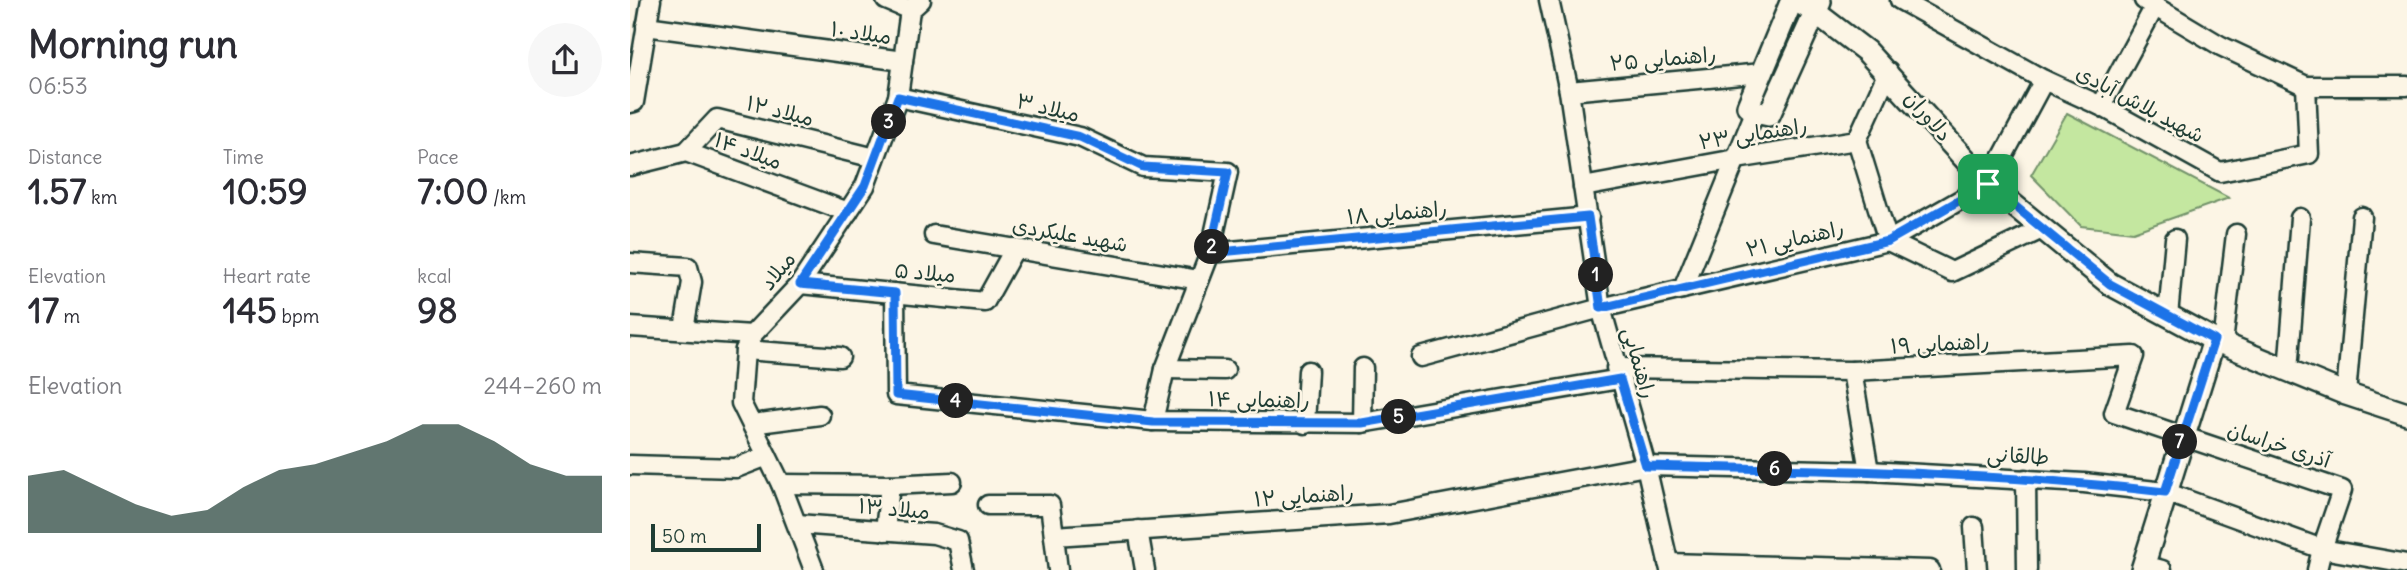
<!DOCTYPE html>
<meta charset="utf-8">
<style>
body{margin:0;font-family:Delius,"Playpen Sans Arabic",sans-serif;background:#f7f7f7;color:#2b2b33;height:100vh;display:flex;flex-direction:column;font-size:26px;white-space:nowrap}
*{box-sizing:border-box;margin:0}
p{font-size:23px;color:#7c7c81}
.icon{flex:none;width:38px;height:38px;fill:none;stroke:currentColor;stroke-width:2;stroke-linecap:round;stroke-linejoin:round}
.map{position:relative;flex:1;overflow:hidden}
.sheet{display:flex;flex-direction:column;background:#fff;width:630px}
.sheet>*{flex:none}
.scale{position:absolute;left:21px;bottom:18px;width:110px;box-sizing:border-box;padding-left:7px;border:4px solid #1f3d34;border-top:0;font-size:19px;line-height:24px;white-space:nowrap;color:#1f3d34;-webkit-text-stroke:5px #fcf5e5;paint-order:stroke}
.pin{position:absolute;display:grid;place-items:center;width:60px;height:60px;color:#fff;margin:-30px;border-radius:14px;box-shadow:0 4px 10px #0006}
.km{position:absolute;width:35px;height:35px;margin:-18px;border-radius:50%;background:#222;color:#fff;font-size:19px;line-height:35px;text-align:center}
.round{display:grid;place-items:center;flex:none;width:74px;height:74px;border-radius:37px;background:#f7f7f7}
.headline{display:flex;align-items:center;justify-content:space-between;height:119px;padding:0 28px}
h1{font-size:38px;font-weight:700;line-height:52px}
.stats{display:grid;grid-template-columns:repeat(3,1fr);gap:10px;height:119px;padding:7px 28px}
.stats div{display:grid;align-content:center}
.stats b{font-size:35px;font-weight:700}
.stats small{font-size:19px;font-weight:400}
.stats p{font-size:19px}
.chart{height:196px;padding:14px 28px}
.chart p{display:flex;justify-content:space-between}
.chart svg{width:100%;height:126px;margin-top:7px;fill:#1f3d34;opacity:.7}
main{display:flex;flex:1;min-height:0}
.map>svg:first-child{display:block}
.green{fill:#c4e7a0;stroke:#72926a;stroke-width:2}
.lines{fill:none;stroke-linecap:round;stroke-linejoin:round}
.minor-casing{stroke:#1f3d34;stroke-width:23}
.tertiary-casing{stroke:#1f3d34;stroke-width:26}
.minor{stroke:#fcf5e5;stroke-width:18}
.tertiary{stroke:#fcf5e5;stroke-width:21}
.route-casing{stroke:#fff;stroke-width:14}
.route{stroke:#1a73e8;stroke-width:9}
.labels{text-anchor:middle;stroke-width:5;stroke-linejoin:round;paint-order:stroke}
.street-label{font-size:21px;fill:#1f3d34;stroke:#fcf5e5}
</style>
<main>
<section class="sheet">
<div class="headline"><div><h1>Morning run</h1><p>06:53</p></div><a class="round"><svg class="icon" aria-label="share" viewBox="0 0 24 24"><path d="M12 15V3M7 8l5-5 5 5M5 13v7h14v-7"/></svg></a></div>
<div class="stats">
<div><p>Distance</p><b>1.57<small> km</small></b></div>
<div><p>Time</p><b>10:59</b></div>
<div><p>Pace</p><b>7:00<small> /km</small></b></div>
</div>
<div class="stats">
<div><p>Elevation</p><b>17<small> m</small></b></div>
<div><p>Heart rate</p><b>145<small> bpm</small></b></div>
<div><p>kcal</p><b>98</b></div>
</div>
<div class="chart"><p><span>Elevation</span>244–260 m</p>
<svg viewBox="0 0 160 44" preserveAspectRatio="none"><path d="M0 44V24L10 22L20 28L30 34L40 38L50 36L60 28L70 22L80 20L90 16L100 12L110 6L120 6L130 12L140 20L150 24L160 24V44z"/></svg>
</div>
</section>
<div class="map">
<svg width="1777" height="570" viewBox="0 0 1777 570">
<rect width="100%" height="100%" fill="#fcf5e5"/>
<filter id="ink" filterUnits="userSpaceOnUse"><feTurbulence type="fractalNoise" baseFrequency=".0143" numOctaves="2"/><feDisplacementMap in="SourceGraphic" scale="14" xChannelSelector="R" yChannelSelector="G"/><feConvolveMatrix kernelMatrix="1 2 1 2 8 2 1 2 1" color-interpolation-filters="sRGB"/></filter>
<g filter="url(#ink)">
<polygon class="green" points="1437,113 1599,198 1503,232 1451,226 1401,175"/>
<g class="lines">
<defs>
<g id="minor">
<polyline points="256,0 280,10"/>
<polyline points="919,0 939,91 971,308 1016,466 1040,570"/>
<polyline points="1270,0 1414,80 1471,106 1590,172 1679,154 1676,86"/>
<polyline points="1514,0 1591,46 1676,86 1777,86"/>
<polyline points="16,26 273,61"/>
<polyline points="939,91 1132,73"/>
<polyline points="268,97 450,137 513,167 598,172 580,253 535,369 523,421"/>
<polyline points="0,103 4,102 21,0"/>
<polyline points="1471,106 1525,6"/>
<polyline points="1227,140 1258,241 1322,272 1412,229"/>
<polyline points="1227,140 1258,72"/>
<polyline points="56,152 87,119 245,158"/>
<polyline points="0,166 56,152 218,212"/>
<polyline points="953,187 1106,159 1227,140"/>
<polyline points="304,235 569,280"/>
<polyline points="580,253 959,217"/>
<polyline points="0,263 58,267 62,282 54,329"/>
<polyline points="170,284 355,302 385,248"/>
<polyline points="1053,289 1125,112"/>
<polyline points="265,293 266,395 523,421 732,423 990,379"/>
<polyline points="1538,316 1545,239"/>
<polyline points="0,327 122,335"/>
<polyline points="1593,343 1606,234"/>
<polyline points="115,350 210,357"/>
<polyline points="791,357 971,308 1258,241 1358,184 1414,80"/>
<polyline points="986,368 1222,371 1504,356 1484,413 1712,490 1692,549 1687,570"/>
<polyline points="535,369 595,370"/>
<polyline points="1222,371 1239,471"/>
<polyline points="1658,371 1670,218"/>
<polyline points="1716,394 1732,217"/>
<polyline points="732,423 733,368"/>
<polyline points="122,424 190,415"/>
<polyline points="675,424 678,371"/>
<polyline points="0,465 106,468 137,456"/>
<polyline points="1396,479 1397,570"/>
<polyline points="151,484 260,485 322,482"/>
<polyline points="358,505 420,505 424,536 759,514 1016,466 1239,471 1454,483 1535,492 1692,549 1777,564"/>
<polyline points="167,524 304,534 328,541 334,570"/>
<polyline points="1344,527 1347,570"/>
<polyline points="508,530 515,570"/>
<polyline points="255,531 260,485"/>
<polyline points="424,536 428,570"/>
<polyline points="1038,563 1300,570"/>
<polyline points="1514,565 1532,570"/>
<polyline points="184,570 151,484 111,403 115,350 122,335 170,284 235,186 268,97 280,10 291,0"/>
</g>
<g id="tertiary">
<polyline points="1162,0 1118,106 1125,112 1139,115 1190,2"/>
<polyline points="1165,0 1185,12 1236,51 1358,184 1480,284 1584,340 1716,394 1777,414"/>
<polyline points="1512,570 1584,340"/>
</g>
</defs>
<use href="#minor" class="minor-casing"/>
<use href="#tertiary" class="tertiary-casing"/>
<use href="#minor" class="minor"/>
<use href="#tertiary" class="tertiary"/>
</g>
</g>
<g class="lines" filter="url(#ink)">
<defs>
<path id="route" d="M 268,97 L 450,137 L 513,167 L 598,172 L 580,253 L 958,217 L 971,308 L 1258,241 L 1358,184 L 1480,284 L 1584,340 L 1535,492 C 1363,472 1189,470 1016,466 L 990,379 L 732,423 L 523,422 L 266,395 L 265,293 L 170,284 L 235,186 Z"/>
</defs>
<use href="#route" class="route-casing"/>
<use href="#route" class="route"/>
</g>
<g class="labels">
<g class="street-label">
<text transform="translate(231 33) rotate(8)" y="7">میلاد ۱۰</text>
<text transform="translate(1033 59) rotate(-5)" y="7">راهنمایی ۲۵</text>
<text transform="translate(1510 104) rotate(28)" y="7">شهید بلاش آبادی</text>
<text transform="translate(418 108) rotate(13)" y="7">میلاد ۳</text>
<text transform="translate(150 111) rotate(14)" y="7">میلاد ۱۲</text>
<text transform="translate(1298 116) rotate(48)" y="7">دلاوران</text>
<text transform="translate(1123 134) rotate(-9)" y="7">راهنمایی ۲۳</text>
<text transform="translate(118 151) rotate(20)" y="7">میلاد ۱۴</text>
<text transform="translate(767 213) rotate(-5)" y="7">راهنمایی ۱۸</text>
<text transform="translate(440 235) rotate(10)" y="7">شهید علیکردی</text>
<text transform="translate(1165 239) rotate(-13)" y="7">راهنمایی ۲۱</text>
<text transform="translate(148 271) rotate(-51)" y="7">میلاد</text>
<text transform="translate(295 273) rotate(5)" y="7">میلاد ۵</text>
<text transform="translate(1310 344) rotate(-3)" y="7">راهنمایی ۱۹</text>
<text transform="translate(1009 363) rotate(74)" y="7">راهنمایی</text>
<text transform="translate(629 400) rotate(1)" y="7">راهنمایی ۱۴</text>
<text transform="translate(1649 445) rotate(18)" y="7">آذری خراسان</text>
<text transform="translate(1388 456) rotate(3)" y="7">طالقانی</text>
<text transform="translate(674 496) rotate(-4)" y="7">راهنمایی ۱۲</text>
<text transform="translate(264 509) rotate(5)" y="7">میلاد ۱۳</text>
</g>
</g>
</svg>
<div class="scale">50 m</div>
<div class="pin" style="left:1358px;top:184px;background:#1e9e55"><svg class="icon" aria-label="arrive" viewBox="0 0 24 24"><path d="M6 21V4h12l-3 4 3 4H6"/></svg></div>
<b class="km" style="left:966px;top:275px">1</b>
<b class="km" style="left:582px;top:247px">2</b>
<b class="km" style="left:259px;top:122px">3</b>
<b class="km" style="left:326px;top:401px">4</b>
<b class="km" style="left:769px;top:417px">5</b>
<b class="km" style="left:1145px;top:469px">6</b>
<b class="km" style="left:1550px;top:442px">7</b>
</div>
</main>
